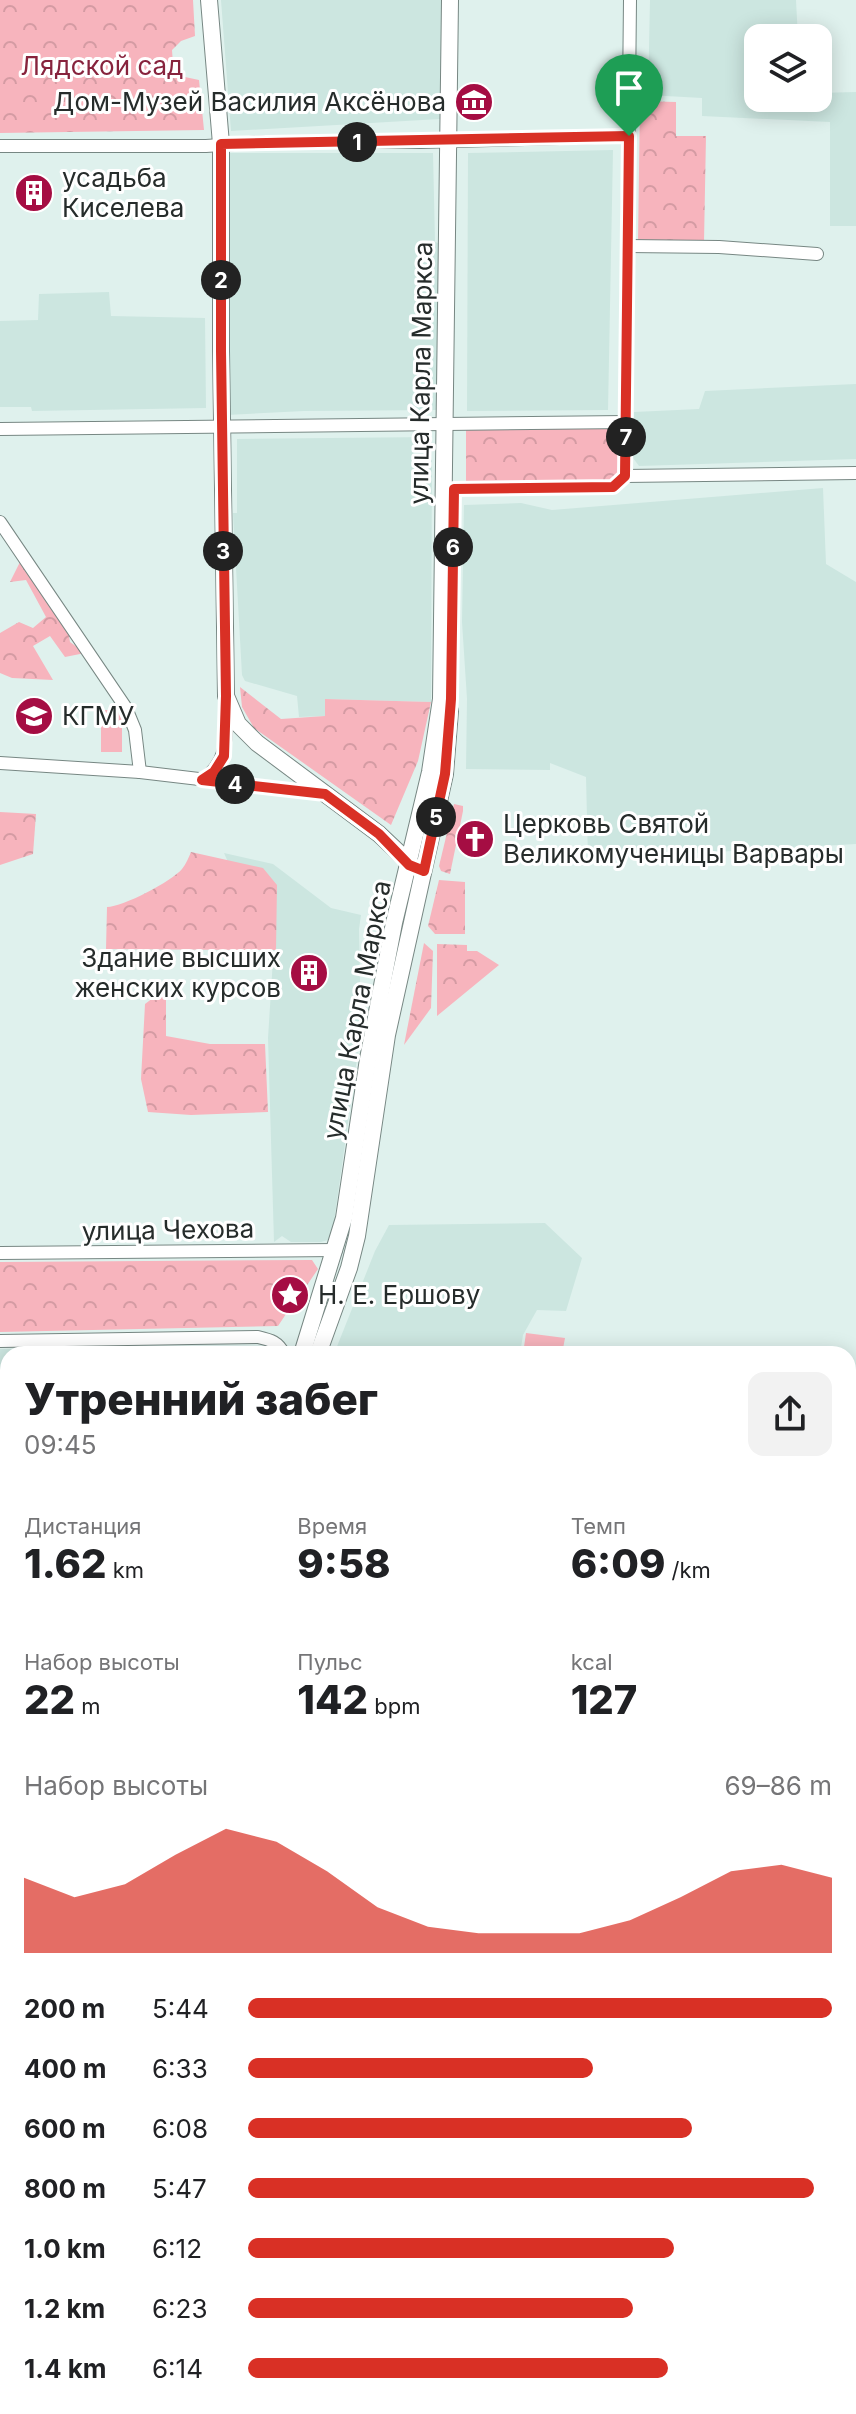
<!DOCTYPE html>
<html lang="ru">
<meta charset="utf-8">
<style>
body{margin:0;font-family:Inter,sans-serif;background:#f2f2f2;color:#202124;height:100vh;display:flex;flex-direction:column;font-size:30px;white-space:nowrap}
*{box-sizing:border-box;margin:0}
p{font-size:26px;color:#757577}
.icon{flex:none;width:44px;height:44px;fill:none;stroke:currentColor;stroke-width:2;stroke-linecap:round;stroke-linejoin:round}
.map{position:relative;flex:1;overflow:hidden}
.panel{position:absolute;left:0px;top:1346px;width:856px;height:1068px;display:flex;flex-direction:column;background:#fff;border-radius:24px 24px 0 0;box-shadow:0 4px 20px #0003}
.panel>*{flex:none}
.controls{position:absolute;left:744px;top:24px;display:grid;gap:16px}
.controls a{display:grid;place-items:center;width:88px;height:88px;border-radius:16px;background:#fff;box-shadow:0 4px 20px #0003;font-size:40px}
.pin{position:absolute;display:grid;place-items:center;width:68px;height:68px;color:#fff;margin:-82px -34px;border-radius:50% 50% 50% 0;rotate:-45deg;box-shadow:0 0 8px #0007}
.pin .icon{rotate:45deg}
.km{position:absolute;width:40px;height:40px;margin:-20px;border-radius:50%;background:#222;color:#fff;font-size:22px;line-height:40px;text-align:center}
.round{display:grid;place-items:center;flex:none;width:84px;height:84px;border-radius:16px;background:#f2f2f2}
.headline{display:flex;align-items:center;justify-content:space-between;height:136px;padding:0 24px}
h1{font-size:44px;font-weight:800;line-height:60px}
.stats{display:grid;grid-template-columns:repeat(3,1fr);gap:12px;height:136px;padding:8px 24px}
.stats div{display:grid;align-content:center}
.stats b{font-size:40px;font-weight:800}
.stats small{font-size:22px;font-weight:400}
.stats p{font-size:22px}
.chart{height:224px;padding:16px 24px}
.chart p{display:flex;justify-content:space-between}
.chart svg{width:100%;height:144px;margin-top:8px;fill:#d93025;opacity:.7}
ul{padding:0 24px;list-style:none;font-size:26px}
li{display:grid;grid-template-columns:128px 96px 1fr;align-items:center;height:60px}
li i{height:20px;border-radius:10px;background:#d93025}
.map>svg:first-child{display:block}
.built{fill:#cce6e0}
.grass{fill:#f7b4bd}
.forest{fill:url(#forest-crowns)}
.cemetery{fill:url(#cemetery-stones)}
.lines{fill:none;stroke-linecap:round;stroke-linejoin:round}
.minor-casing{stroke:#778783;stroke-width:14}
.major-casing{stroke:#778783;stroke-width:18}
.minor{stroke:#fff;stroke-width:12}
.major{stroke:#fff;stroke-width:16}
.route-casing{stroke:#fff;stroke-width:16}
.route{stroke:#d93025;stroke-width:10}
.labels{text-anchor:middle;stroke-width:6;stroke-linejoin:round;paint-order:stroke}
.park-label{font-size:26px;fill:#87233d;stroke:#fff}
.poi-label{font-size:26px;fill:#262c2b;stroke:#fff;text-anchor:start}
.street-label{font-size:26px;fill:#262c2b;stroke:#fff}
</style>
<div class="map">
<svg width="856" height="2414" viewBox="0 0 856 2414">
<defs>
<pattern id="forest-crowns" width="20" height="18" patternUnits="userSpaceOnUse" patternTransform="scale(2)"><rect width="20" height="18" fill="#f7b4bd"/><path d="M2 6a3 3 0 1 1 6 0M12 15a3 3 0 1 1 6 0" fill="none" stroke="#d49ba3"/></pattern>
<pattern id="cemetery-stones" width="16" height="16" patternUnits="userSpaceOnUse" patternTransform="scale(2)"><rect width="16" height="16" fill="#f7b4bd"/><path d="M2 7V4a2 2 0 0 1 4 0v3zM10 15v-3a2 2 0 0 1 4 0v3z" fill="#d49ba3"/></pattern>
</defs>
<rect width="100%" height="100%" fill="#dff1ed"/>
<g class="built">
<polygon points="221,0 442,0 440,119 231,131"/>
<polygon points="650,0 796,0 798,38 758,38 758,98 818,98 818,93 856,92 856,226 830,226 830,122 702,116 702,98 648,95"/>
<polygon points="613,150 608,410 467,411 468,153"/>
<polygon points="230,153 433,153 435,242 438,243 438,410 304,411 227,415"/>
<polygon points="109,292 111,316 205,318 206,408 32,411 31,407 0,407 0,321 38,320 39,294"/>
<polygon points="856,384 856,459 639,466 633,458 634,412 699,409 705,391"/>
<polygon points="432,437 431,702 325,699 326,716 299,717 297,696 245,681 242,675 234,532 233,513 237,513 237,439"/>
<polygon points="823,488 826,564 856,582 856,844 588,859 586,777 550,763 550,770 466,769 467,699 462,622 464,505 521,503 552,510"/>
<polygon points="224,853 273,864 331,908 361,915 359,929 361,1030 333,1229 328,1240 321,1242 291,1242 282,1236 274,1242 268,1038 273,959 261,951 251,914"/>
<polygon points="545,1223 582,1258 566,1311 537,1310 523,1335 520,1354 334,1354 375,1251 389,1225"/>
<polygon points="0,1349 119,1349 119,1354 8,1354 8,1631 0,1631"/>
<rect x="0" y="1784" width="8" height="182"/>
<polygon points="8,2082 8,2337 0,2338 0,2083"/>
<polygon points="0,2401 8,2401 8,2406 259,2406 259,2414 0,2414"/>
<polygon points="292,2406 414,2406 418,2414 293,2414"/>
</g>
<g class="grass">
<rect x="101" y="710" width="21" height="42"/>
<polygon points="526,1333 565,1338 562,1354 523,1354"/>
<polygon points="856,1524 856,1695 848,1699 848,1527"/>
</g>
<g class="forest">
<polygon points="0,0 193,0 195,36 181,41 172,50 173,64 185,77 199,80 204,130 0,133"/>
<polygon points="640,101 676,102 676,136 706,136 704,242 638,241"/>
<polygon points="614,424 619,428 618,473 614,481 466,485 466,426"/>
<polygon points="22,558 66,619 70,642 85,653 65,657 50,636 33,646 53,680 12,678 0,673 0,633 19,622 33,628 46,617 26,580 10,582"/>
<polygon points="240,687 281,719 325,716 325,699 431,702 418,761 391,825 254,728 242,707"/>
<polygon points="454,804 463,806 463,811 450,874 441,871 439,866"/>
<polygon points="0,812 36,814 33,854 0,865"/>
<path d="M 191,852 L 263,868 L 277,885 L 276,950 L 106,949 L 107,907 C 123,907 172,881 182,869 C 186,864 189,857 191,852 Z"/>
<polygon points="439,880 465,882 465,934 435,934 428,926"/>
<polygon points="424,943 433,951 431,1008 404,1045"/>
<polygon points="437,944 467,945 467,951 477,951 499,965 437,1016"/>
<polygon points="166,988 166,1036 210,1044 265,1044 268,1112 191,1115 148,1112 141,1079 145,1004"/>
<polygon points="312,1260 318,1269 301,1294 293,1291 282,1305 288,1311 278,1326 0,1332 0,1262"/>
<polygon points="0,1524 8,1528 8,1628 0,1628"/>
</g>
<polygon class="cemetery" points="856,1755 856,2414 479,2414 476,2406 848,2406 848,1758"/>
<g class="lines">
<defs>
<g id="minor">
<polyline points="0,146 206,146 264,142 421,142 629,136"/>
<polyline points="628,246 719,247 817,254"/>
<polyline points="0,429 626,422"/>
<polyline points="625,476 630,0"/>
<polyline points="454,489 613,487 625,476 856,473"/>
<polyline points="0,522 126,708 135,730 140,772"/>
<polyline points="0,763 140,772 325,794"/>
<path d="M 202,780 C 232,760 225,732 226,700"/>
<polyline points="0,1253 336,1250"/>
<path d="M 0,1341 L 258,1337 C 271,1340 278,1342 284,1354"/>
<polyline points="0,1972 8,1971"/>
</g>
<g id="major">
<polyline points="209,0 221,144 221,351 226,696 238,724 257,743 379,834 414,867"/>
<polyline points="302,1354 344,1218 368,1059 394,923 430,772 441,699 450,0"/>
<polyline points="318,1354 349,1268 357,1236 387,1035 445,774 450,711"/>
<polyline points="0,1643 8,1643"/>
<polyline points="0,1657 8,1657"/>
<polyline points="0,1680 8,1679"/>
<polyline points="0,1695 8,1695"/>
<polyline points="848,1715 856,1712"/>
<polyline points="848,1735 856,1732"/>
<polyline points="424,2406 427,2414"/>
<polyline points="445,2406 447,2414"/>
</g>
</defs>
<use href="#minor" class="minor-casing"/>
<use href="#major" class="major-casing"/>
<use href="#minor" class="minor"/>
<use href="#major" class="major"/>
</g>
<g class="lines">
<defs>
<polygon id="route" points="629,136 625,476 613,487 454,489 451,699 445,774 424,871 409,865 379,834 325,794 202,780 214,772 224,756 226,696 221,351 221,144"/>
</defs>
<use href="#route" class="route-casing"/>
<use href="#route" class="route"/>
</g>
<defs>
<symbol id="museum-disc" viewBox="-11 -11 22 22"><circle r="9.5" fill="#a50d43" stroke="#fff"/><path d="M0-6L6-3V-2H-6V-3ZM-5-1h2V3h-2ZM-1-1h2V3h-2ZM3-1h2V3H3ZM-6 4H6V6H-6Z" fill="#fff"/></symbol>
<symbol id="building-disc" viewBox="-11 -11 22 22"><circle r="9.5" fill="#a50d43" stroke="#fff"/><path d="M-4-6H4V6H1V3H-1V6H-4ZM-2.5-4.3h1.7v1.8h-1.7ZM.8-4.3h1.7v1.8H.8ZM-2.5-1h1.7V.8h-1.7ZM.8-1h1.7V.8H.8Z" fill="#fff"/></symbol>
<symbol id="university-disc" viewBox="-11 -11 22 22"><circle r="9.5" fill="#a50d43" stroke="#fff"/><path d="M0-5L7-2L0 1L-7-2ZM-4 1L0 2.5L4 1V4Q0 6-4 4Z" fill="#fff"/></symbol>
<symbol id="church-disc" viewBox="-11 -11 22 22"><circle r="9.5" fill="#a50d43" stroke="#fff"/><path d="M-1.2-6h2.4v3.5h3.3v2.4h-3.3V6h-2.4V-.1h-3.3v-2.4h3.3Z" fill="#fff"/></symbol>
<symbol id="sight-disc" viewBox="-11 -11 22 22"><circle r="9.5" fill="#a50d43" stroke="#fff"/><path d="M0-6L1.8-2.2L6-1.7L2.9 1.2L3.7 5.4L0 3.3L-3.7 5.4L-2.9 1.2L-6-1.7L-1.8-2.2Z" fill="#fff"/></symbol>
</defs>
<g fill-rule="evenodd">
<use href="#museum-disc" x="452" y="80" width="44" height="44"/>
<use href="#building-disc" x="12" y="171" width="44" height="44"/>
<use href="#university-disc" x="12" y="694" width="44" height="44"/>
<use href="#church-disc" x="453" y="817" width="44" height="44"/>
<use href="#building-disc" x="287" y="951" width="44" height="44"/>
<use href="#sight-disc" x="268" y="1273" width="44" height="44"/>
</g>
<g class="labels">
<g class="park-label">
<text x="102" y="75">Лядской сад</text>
</g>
<g class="poi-label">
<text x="446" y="111" text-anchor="end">Дом-Музей Василия Аксёнова</text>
<text x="62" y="187">усадьба<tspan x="62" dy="30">Киселева</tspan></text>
<text x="62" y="725">КГМУ</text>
<text x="503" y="833">Церковь Святой<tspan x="503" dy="30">Великомученицы Варвары</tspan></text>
<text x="281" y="967" text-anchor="end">Здание высших<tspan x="281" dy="30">женских курсов</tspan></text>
<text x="318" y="1304">Н. Е. Ершову</text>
</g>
<g class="street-label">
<text transform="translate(421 373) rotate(-89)" y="9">улица Карла Маркса</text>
<text transform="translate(357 1010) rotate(-79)" y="9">улица Карла Маркса</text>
<text transform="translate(168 1230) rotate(-1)" y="9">улица Чехова</text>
</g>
</g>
</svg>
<div class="controls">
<a><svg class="icon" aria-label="layers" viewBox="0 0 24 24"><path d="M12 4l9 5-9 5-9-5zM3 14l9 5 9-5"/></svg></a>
</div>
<div class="pin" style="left:629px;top:136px;background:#1e9e55"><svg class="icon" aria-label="arrive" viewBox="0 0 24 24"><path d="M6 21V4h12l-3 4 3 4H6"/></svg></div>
<b class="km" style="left:357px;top:142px">1</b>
<b class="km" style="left:221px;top:280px">2</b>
<b class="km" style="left:223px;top:551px">3</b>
<b class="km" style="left:235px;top:784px">4</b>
<b class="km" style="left:436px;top:817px">5</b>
<b class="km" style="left:453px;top:547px">6</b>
<b class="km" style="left:626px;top:437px">7</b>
<section class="panel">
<div class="headline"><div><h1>Утренний забег</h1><p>09:45</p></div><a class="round"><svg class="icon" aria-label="share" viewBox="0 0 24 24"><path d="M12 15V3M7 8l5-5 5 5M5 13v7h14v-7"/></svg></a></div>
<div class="stats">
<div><p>Дистанция</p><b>1.62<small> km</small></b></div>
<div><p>Время</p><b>9:58</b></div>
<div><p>Темп</p><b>6:09<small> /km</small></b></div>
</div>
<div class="stats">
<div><p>Набор высоты</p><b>22<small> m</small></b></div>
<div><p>Пульс</p><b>142<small> bpm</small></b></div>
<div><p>kcal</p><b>127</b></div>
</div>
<div class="chart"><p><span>Набор высоты</span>69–86 m</p>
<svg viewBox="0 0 160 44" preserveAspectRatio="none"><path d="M0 44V21L10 27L20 23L30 14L40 6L50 10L60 19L70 30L80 36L90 38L100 38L110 38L120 34L130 27L140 19L150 17L160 21V44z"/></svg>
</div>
<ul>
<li><b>200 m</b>5:44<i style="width:100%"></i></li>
<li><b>400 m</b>6:33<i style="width:59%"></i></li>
<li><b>600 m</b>6:08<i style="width:76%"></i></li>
<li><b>800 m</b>5:47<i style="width:97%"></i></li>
<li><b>1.0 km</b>6:12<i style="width:73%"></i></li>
<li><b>1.2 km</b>6:23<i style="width:66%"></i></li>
<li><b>1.4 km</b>6:14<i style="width:72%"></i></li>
</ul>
</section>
</div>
